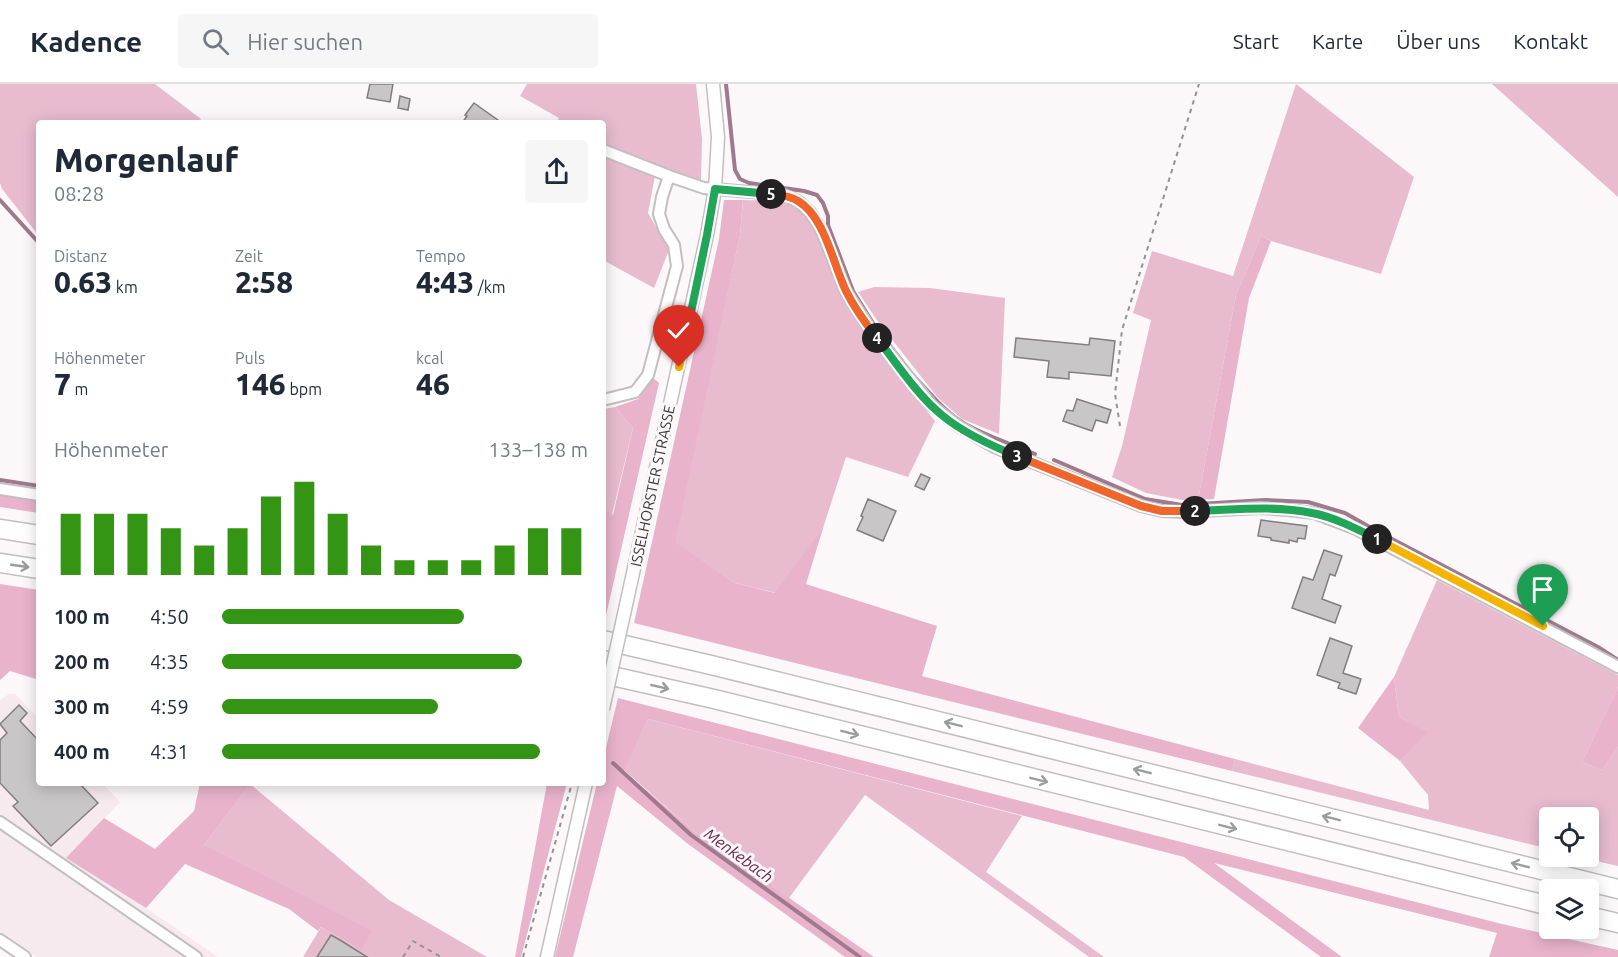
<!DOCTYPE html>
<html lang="de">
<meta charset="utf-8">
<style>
body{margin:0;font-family:Ubuntu,sans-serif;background:#f6f6f7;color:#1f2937;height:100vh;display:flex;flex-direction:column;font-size:22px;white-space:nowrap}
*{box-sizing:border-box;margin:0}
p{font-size:20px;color:#747a83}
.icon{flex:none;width:33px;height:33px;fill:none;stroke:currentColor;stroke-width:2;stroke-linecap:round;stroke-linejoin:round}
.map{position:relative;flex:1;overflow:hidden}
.sheet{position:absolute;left:36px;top:36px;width:570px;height:666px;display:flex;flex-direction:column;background:#fff;border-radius:6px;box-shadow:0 3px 15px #0003}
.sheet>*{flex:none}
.tools{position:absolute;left:1539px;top:723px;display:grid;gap:12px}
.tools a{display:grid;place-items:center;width:60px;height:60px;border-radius:6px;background:#fff;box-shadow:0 3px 15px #0003;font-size:30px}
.pin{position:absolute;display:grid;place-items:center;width:51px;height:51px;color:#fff;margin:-62px -26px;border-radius:50% 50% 50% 0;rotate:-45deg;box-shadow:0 0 6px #0007}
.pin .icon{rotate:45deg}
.km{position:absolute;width:30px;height:30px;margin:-15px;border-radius:50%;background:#222;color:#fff;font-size:16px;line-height:30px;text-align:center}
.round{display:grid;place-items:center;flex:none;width:63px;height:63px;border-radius:6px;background:#f6f6f7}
.summary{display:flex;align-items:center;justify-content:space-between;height:102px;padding:0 18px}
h1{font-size:33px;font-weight:800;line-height:45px}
.metrics{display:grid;grid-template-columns:repeat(3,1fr);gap:9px;height:102px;padding:6px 18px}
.metrics div{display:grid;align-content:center}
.metrics b{font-size:30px;font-weight:800}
.metrics small{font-size:16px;font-weight:400}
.metrics p{font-size:16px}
.chart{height:168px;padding:12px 18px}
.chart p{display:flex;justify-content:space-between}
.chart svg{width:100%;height:108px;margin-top:6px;stroke:#349413;stroke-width:6}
ul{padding:0 18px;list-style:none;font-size:20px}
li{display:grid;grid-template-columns:96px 72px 1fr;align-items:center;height:45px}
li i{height:15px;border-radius:8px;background:#349413}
header{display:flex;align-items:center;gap:36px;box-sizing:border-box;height:84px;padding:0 30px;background:#fff;border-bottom:2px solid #e0e1e3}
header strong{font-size:28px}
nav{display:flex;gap:33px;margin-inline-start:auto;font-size:21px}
.search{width:420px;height:54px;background:#f6f6f7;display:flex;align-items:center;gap:15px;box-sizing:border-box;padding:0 21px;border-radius:6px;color:#747a83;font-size:22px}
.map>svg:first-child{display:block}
.built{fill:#f6eaef}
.green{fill:#e8bbcf}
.forest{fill:#e8b3cb}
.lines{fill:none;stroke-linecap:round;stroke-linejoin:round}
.stream{stroke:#9f7a8c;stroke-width:4}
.building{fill:#c9c6c7;stroke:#827e80;stroke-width:1.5}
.minor-casing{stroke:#c3bfc0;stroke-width:14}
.tertiary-casing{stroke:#c3bfc0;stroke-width:15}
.motorway-casing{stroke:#c3bfc0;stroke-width:21}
.path{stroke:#959293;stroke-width:2;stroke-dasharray:4.5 4.5;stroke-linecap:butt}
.minor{stroke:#fff;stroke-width:10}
.tertiary{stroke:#fff;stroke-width:12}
.motorway{stroke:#fff;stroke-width:18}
.tertiary-bridge-casing{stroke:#c3bfc0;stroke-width:15;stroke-linecap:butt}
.tertiary-bridge{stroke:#fff;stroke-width:12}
.oneway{stroke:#9c9c9c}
.split-1-casing{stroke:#fff;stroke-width:12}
.split-2-casing{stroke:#fff;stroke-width:12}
.split-3-casing{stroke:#fff;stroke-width:12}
.split-4-casing{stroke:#fff;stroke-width:12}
.split-5-casing{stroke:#fff;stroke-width:12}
.split-6-casing{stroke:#fff;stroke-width:12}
.split-7-casing{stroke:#fff;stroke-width:12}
.split-1{stroke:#f5b400;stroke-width:8}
.split-2{stroke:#22a559;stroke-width:8}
.split-3{stroke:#f0652b;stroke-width:8}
.split-4{stroke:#22a559;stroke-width:8}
.split-5{stroke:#f0652b;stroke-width:8}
.split-6{stroke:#22a559;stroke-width:8}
.split-7{stroke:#f5b400;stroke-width:8}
.labels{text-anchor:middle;stroke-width:6;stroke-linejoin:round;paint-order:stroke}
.street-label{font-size:15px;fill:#393839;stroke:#fcf8f9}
.water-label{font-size:16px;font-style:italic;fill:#662749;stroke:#fcf8f9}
</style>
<header>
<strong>Kadence</strong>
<div class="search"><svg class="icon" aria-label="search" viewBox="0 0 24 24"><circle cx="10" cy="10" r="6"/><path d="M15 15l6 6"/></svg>Hier suchen</div>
<nav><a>Start</a><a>Karte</a><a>Über uns</a><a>Kontakt</a></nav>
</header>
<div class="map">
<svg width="1618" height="873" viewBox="0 0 1618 873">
<rect width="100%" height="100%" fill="#fcf8f9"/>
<polygon class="built" points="9,610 15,610 39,635 39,699 102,699 120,718 67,774 146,824 218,873 36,873 0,848 0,616"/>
<g class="green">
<polygon points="0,0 155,0 201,35 199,39 39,39 39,152 2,105 0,99"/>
<polygon points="527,0 696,0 702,55 701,96 688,96 603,61 603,39 556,39 559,34 520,12"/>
<polygon points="1296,0 1414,93 1381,190 1271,157 1261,152 1236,211 1198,416 1182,416 1146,409 1112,393 1122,362 1151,236 1133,229 1152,167 1233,192"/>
<polygon points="1492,0 1618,0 1618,113"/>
<polygon points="603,70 655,92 648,129 669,166 654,204 603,176"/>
<path d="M 743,116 C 764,117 792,113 808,131 C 825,151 829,188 842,211 C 869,256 902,296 935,337 L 908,393 L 846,373 L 824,441 L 776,509 L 735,499 L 674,458 L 740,151 Z"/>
<polygon points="874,203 930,204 1005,214 999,350 962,335 938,314 879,239 858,208"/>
<polygon points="615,323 633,344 612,431 603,424 603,325"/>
<polygon points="1437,496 1618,591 1618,603 1582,678 1602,686 1618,663 1618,782 1578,773 1588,772 1588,734 1550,734 1549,765 1232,687 1235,675 1429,726 1428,711 1400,677 1427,648 1399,633 1394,593"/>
<polygon points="648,635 1022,732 986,788 1104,873 1089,873 865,711 789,814 696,749 624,686"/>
<polygon points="250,700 389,816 487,873 303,873 321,843 361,866 204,761"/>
</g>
<g class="forest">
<polygon points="724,116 743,116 740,151 675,458 735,499 775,509 824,441 806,500 937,542 922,592 1235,675 1232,687 634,539 719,155"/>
<polygon points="1261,152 1271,157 1249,214 1214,415 1198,416 1236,211"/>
<polygon points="653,294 659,299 605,536 603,536 603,424 613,431 633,344 615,323 638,315"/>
<polygon points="0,411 39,417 39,429 0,423"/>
<polygon points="0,500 39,506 39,596 10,587 0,596"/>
<polygon points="1394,593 1399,633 1428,648 1400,677 1358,644"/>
<polygon points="1618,603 1618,663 1602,686 1582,678"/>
<polygon points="618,614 1502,840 1618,866 1618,873 1489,873 1497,849 1214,779 1342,873 1321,873 1184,773 648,635 624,687 696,749 874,873 845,873 688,760 617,702 573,873 555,873 597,699 603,699 603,676"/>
<polygon points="200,699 251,699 204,761 372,847 361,866 321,843 318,847 289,825 185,780 146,824 66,774 104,734 155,765 194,727"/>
<polygon points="547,699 567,699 521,873 515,873"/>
</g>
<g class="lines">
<g class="stream">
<polyline points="726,0 735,86 740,95 749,99 804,107 817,111 823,119 828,132 828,141 853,207 876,244 902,277"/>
<polyline points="0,116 39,159"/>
<path d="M 914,292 C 929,308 943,326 962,338 C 982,351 1012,360 1035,370"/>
<polyline points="1054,376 1145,415 1182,421 1265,416 1308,418 1345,429 1375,446 1598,563 1618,576"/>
<polyline points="0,396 39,402"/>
<polyline points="613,679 691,751 860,873"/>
</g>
</g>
<g class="building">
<polygon points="370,0 393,0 390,18 367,14"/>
<polygon points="400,12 410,15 408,26 398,24"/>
<polygon points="474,19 502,39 462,39 467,32 465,31"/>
<polygon points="1016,254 1089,261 1090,254 1115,257 1111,292 1069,288 1069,295 1047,293 1049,277 1014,273"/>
<polygon points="1077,315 1111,326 1107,339 1096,336 1092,347 1063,337 1067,326 1073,327"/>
<polygon points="921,390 930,394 924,406 915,402"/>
<polygon points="868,415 896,427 883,457 857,446 863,433 861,432"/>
<polygon points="1261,436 1307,442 1305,455 1298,454 1297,458 1289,456 1289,459 1271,456 1271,454 1258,452"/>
<polygon points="1324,466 1342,472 1335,492 1330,490 1322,515 1341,522 1335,539 1292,524 1303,493 1313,496"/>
<polygon points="1330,554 1352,562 1343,589 1361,595 1356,610 1338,604 1340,599 1317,591"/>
<polygon points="19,621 27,629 20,637 39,657 39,699 79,699 98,719 51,762 13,722 18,718 0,699 0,656 7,649 0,640"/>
<polygon points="331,851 340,856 367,873 317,873"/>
</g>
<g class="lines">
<defs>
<g id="minor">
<polyline points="603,66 669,92 704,104 784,111 798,117 810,128 821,145 846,208 872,248 932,322 958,342 994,363 1141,422 1162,427 1184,428 1260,424 1288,426 1314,429 1356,445 1618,583"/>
<polyline points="603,316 635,308 648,291 677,182 674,161 664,145 659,130 662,113 669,92"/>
<polyline points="0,405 39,411"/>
<polyline points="0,738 196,873"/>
<polyline points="0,856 25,873"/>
</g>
<g id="tertiary">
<polyline points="626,521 707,151 715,105 718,53 713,0"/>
<polyline points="547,873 586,699"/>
</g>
<g id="motorway">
<polyline points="0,445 39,451"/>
<polyline points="0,479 39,485"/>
<polyline points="603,556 711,581 1618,805"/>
<polyline points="603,590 714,615 1550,822"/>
<polyline points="1588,832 1618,839"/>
</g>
</defs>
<use href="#minor" class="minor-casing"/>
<use href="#tertiary" class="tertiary-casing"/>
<use href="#motorway" class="motorway-casing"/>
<g class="path">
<polyline points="1120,342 1115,310 1122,246 1199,0"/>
<polyline points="403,873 413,857 441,873"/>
<polyline points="523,873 572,699"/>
</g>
<use href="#minor" class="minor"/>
<use href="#tertiary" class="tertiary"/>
<use href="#motorway" class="motorway"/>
<defs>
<polyline id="tertiary-bridge" points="603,625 626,521"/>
</defs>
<use href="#tertiary-bridge" class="tertiary-bridge-casing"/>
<use href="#tertiary-bridge" class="tertiary-bridge"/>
</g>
<defs><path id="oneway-shaft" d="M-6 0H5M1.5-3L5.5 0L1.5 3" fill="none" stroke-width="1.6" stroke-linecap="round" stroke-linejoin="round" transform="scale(1.5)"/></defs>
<g class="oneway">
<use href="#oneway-shaft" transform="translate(20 482) rotate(8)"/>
<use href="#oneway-shaft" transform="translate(660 603) rotate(13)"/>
<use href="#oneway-shaft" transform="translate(953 640) rotate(-166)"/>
<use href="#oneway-shaft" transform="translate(850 649) rotate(14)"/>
<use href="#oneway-shaft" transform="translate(1142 687) rotate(-166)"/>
<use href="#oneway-shaft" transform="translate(1039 696) rotate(14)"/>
<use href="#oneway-shaft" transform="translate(1331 734) rotate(-166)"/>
<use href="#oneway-shaft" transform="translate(1228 743) rotate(14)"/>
<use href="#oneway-shaft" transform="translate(1520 781) rotate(-166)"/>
</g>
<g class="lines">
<defs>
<polyline id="split-1" points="1377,455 1543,542"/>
<path id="split-2" d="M 1195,427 C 1234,426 1273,421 1312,429 C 1334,433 1357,445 1377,455"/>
<polyline id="split-3" points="1017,372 1141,422 1162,427 1195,427"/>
<path id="split-4" d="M 877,254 C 897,280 918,312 943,332 C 965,350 992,362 1017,372"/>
<path id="split-5" d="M 771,110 C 780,111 791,112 798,117 C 825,133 833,180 846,207 C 854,223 866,240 877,254"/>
<polyline id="split-6" points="690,233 707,151 715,105 771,110"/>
<polyline id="split-7" points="679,283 690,233"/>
</defs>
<use href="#split-1" class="split-1-casing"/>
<use href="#split-2" class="split-2-casing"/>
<use href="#split-3" class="split-3-casing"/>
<use href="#split-4" class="split-4-casing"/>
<use href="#split-5" class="split-5-casing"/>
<use href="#split-6" class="split-6-casing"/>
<use href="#split-7" class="split-7-casing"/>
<use href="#split-1" class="split-1"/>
<use href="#split-2" class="split-2"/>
<use href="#split-3" class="split-3"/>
<use href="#split-4" class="split-4"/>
<use href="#split-5" class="split-5"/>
<use href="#split-6" class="split-6"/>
<use href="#split-7" class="split-7"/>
</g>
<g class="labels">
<g class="street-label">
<text transform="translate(653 402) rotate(-78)" y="5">ISSELHORSTER STRASSE</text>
</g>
<g class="water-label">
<text transform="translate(739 771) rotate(36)" y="6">Menkebach</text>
</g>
</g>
</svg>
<div class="tools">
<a><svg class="icon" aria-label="locate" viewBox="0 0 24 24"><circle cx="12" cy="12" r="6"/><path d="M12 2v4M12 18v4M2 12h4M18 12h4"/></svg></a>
<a><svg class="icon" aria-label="layers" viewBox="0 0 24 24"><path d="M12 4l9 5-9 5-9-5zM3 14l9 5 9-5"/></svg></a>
</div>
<div class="pin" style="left:1543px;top:542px;background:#1e9e55"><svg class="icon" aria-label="arrive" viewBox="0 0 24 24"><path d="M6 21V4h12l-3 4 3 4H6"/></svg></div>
<div class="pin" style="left:679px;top:283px;background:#d93025"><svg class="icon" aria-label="check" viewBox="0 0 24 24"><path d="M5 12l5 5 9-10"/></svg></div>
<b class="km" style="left:1377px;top:455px">1</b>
<b class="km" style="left:1195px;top:427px">2</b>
<b class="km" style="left:1017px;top:372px">3</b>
<b class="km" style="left:877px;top:254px">4</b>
<b class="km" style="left:771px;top:110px">5</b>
<section class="sheet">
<div class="summary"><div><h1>Morgenlauf</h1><p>08:28</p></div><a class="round"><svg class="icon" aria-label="share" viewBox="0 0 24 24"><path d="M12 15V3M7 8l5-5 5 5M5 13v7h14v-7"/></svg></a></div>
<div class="metrics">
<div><p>Distanz</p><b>0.63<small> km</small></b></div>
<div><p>Zeit</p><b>2:58</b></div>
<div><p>Tempo</p><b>4:43<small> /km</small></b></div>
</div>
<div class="metrics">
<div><p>Höhenmeter</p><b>7<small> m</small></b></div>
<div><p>Puls</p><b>146<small> bpm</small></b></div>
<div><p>kcal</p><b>46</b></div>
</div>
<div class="chart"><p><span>Höhenmeter</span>133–138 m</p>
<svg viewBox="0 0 160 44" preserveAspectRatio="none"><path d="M5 44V19M15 44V19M25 44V19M35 44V25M45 44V32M55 44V25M65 44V12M75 44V6M85 44V19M95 44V32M105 44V38M115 44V38M125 44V38M135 44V32M145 44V25M155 44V25"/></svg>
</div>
<ul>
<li><b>100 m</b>4:50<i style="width:66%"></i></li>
<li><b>200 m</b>4:35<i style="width:82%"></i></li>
<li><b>300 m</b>4:59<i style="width:59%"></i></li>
<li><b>400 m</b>4:31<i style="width:87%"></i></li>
</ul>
</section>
</div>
